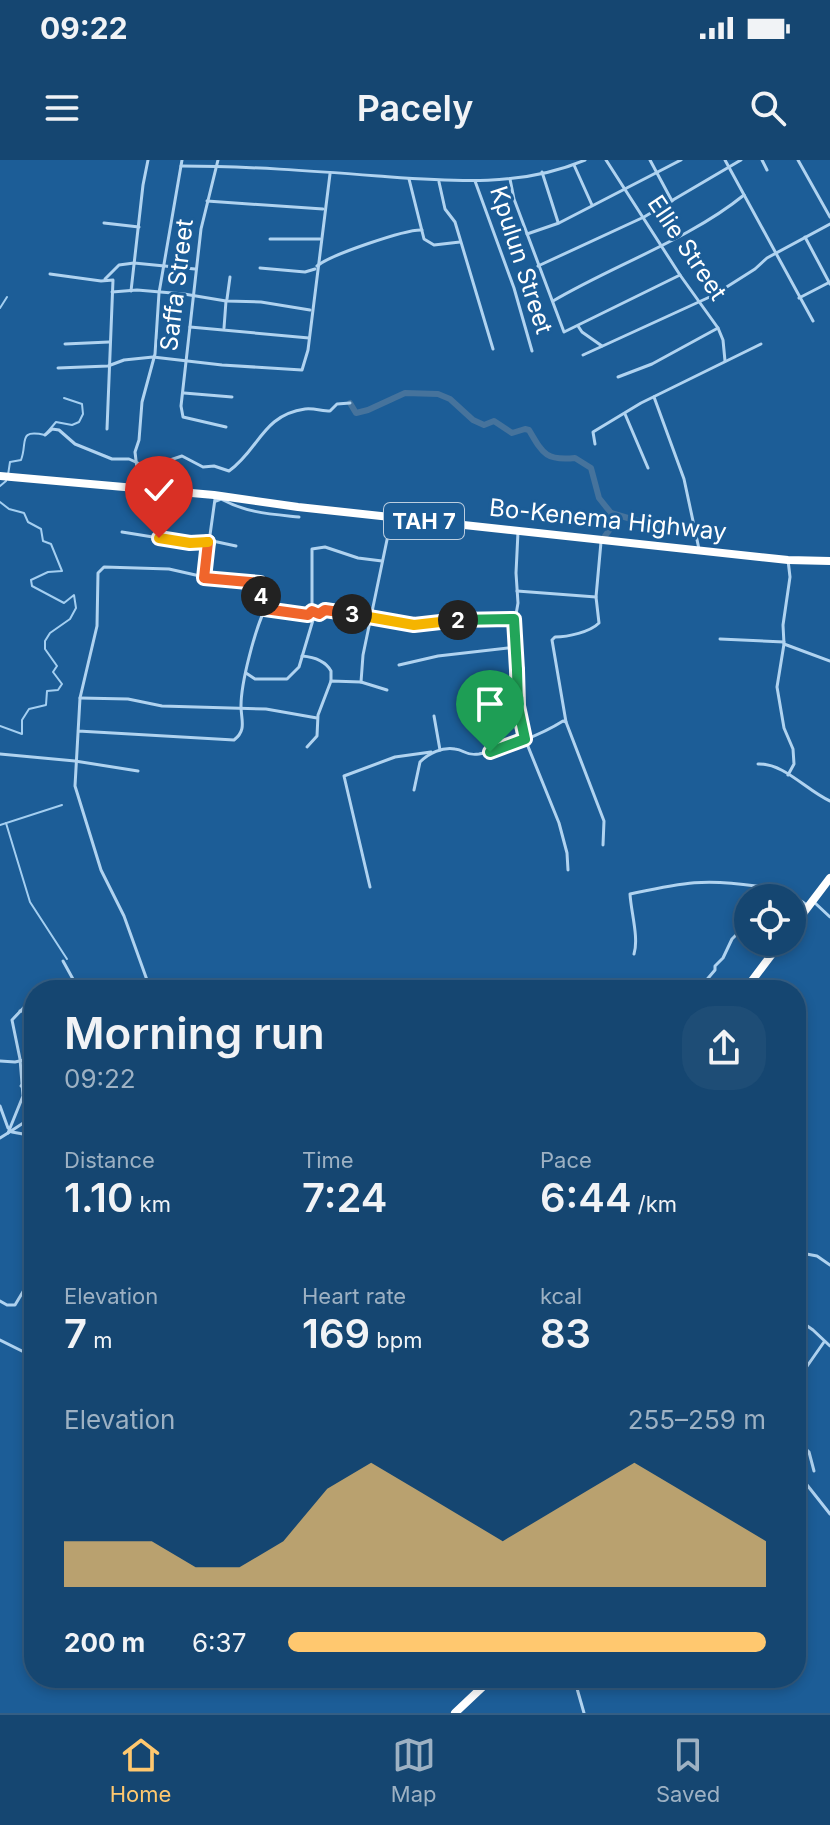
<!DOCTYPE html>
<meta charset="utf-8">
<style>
body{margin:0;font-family:Inter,sans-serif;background:#1e4d76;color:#f1f3f6;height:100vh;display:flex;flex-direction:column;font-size:30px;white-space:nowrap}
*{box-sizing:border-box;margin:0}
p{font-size:26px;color:#9db1c3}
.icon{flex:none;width:44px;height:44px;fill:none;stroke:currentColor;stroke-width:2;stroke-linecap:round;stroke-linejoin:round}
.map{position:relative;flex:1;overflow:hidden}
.sheet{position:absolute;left:24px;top:820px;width:782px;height:708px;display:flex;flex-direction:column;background:#154671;border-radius:32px;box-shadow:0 4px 12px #0003,0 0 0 2px #345e84}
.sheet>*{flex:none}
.buttons{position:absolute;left:734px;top:724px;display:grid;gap:16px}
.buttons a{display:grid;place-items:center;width:72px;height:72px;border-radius:50%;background:#154671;box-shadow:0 4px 12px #0003,0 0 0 2px #345e84;font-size:40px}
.pin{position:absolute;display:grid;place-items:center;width:68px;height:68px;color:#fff;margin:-82px -34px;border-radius:50% 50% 50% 0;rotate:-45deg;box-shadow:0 0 8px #0007}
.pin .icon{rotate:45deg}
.km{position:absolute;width:40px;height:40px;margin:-20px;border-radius:50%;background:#222;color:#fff;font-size:22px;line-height:40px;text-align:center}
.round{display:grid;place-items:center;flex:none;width:84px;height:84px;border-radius:32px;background:#1e4d76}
.head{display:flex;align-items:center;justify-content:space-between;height:136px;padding:0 40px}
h1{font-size:44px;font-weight:600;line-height:60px}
.figures{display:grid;grid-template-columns:repeat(3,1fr);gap:12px;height:136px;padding:8px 40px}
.figures div{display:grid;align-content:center}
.figures b{font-size:40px;font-weight:600}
.figures small{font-size:22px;font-weight:400}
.figures p{font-size:22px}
.chart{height:224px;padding:16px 40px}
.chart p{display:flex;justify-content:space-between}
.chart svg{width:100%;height:144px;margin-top:8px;fill:#ffc86f;opacity:.7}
ul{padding:0 40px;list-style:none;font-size:26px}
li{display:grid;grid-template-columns:128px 96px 1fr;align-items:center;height:60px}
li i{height:20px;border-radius:10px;background:#ffc86f}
.status{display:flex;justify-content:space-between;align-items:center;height:56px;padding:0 40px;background:#154671;direction:ltr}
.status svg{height:22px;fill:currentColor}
header{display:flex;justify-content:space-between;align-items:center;height:104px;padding:0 40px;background:#154671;font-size:36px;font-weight:600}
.dock{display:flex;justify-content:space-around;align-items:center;height:112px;border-top:2px solid #345e84;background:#154671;font-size:22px;color:#9db1c3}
.dock a{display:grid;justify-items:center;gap:4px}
.dock .active{color:#ffc86f}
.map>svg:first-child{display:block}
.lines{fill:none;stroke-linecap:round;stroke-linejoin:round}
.stream{stroke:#a4cff1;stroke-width:2}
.river{stroke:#46739c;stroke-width:6}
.street{stroke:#b0d3f0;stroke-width:3}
.highway{stroke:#fff;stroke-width:8}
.split-1-casing{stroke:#fff;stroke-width:16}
.split-2-casing{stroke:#fff;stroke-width:16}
.split-3-casing{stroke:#fff;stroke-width:16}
.split-4-casing{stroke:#fff;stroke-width:16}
.split-5-casing{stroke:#fff;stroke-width:16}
.split-6-casing{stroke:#fff;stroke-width:16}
.split-1{stroke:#22a559;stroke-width:10}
.split-2{stroke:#22a559;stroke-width:10}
.split-3{stroke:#f5b400;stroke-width:10}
.split-4{stroke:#f0652b;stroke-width:10}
.split-5{stroke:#f0652b;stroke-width:10}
.split-6{stroke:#f5b400;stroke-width:10}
.labels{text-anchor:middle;stroke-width:6;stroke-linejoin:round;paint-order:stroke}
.shield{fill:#1c5d97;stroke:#bbcee0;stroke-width:2}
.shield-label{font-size:22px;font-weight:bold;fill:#fff}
.street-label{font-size:24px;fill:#fff;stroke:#1c5d97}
</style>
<div class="status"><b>09:22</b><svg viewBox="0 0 49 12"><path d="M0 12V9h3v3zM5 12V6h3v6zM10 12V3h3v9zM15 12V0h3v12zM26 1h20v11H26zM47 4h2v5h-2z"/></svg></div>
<header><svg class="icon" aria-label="menu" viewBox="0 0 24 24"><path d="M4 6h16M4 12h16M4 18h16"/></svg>Pacely<svg class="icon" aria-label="search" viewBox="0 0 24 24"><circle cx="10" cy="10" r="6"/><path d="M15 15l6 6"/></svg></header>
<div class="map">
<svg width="830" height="1553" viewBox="0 0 830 1553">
<rect width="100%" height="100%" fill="#1c5d97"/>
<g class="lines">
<g class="stream">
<polyline points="0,148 7,137"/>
<path d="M 8,315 L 10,302 L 21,300 C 28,282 17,269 45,275 L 56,262 L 72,265 L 79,262 L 83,254 L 82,244 L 64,238"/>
<polyline points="0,326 6,321"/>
<polyline points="0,342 9,349 24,353 28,362 41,369 43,381 51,384 62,411 48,412 31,420 32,426 64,443 74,435 76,448 70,459 50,473 45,481 45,489 57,506 53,512 62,524 58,530 47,531 46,545 29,549 22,560 22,574 0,566"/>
<polyline points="6,663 30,742 67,799"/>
<polyline points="0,665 62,645"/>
</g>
<g class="river">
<path d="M 350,243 L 356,253 L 368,250 L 405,233 L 438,234 L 450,239 L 473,260 L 484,265 L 494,261 L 512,273 L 525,269 L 529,270 C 543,294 546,301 575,298 L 591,308 L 599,338 L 611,353 L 613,365 L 605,376"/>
<polyline points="611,353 665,369 691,372"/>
</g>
<g class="street">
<polyline points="218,0 201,69 181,246 183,257 226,267"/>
<polyline points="606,0 680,115 718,168 723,180 725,201"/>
<polyline points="650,0 672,41"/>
<polyline points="725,0 813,161"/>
<polyline points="762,0 767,10"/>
<polyline points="798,0 830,57"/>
<polyline points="574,5 592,45"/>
<path d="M 181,6 C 246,6 313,11 378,16 C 447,21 520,28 585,0"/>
<polyline points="542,12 558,62"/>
<polyline points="409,19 424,79 434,85 460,82"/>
<polyline points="510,19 514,39 564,172 680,115"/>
<polyline points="475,21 514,128 532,191"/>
<polyline points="439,22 445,49 455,62 493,189"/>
<polyline points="207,41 323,49"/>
<polyline points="104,63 139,67"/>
<polyline points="527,74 559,63 681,0"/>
<polyline points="805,77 830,124"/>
<polyline points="270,79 320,79"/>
<path d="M 317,106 C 330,95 406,69 422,70"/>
<polyline points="538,106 644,57 741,0"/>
<polyline points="260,108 305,112 315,109"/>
<polyline points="50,114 101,121 113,120 107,269"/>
<polyline points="105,119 119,105 134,103 195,109"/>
<polyline points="131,131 143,25 148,0"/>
<polyline points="112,132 137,130 184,134 226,141 261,142 310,150"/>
<polyline points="799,138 828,123"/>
<polyline points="227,139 230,117"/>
<path d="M 553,141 C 614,105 690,79 744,35"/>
<polyline points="578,166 582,172 602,186"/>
<polyline points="190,167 309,178"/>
<polyline points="224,168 226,141"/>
<polyline points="65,184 109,182"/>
<polyline points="583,195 714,135 755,109 767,98 830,64"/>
<polyline points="58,208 108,206 124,200 153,197 222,205 302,210 308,190 330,14"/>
<polyline points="618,217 652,204 718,168"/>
<polyline points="184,233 232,237"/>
<polyline points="654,237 684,319 699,389"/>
<polyline points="625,254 648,308"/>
<path d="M 45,275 L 52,269 L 59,270 L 75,284 L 112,299 L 129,299 L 140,304 L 167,301 L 182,296 L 203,307 L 214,306 L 229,311 C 259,290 262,255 305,249 C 314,248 322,251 330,251 L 337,244 L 350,243"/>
<polyline points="595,284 593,272 641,243 761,184"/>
<polyline points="139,325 135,292 139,280 142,242 155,194 159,133 182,0"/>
<path d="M 216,341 L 221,339 C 247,353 270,354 299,357"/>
<polyline points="122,372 190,383 208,380 236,386"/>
<polyline points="518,372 516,413 518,443 513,472 517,503 518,546 525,579 559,663 567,693 568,710"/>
<polyline points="788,400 790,417 783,465 784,484 830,501"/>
<polyline points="204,418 215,339"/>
<polyline points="517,431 596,437"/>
<polyline points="265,449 308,455 311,459"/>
<polyline points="319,454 312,451 312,389 325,387 358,398 382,401"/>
<polyline points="720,479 784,482"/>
<polyline points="784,484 777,527 784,568 793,589 794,604 788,615"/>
<path d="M 302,496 C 314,497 325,500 331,511 L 331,521"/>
<polyline points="399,505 438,496 516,487"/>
<polyline points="246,513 255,519 287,519 299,507 313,460 325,450 414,465 514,459"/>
<polyline points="361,522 363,495 388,375 388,360"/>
<polyline points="80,538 128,539 162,546 266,549 317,558"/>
<polyline points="434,556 440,590"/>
<path d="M 566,562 L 552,480 L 555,477 C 568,477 590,472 599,463 L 596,437 L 601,382"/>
<path d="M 78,571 L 234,580 C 247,570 241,560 241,546 C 241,522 255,470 265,449 L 258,427 L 260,423 L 222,421 L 169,409 L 104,407 L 98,413 L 97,466 L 80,538 L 75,626 L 101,710 L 124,756 L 147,820 L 147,830"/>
<polyline points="307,587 317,576 318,555 331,521 361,522 387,530"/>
<polyline points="0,594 75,601 138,611"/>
<path d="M 758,604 C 784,603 807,631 830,641"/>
<path d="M 414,630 L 420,602 C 429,593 442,587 455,589 C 465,590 465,596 479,594 C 504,589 541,575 563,561 L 566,562 L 604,661 L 603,685"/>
<polyline points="370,727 344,616 395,597 431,592"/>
<polyline points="770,738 776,728"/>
<polyline points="815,743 830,757"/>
<path d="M 634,794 C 639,778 631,752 630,734 C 682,723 702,718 756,726 C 776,729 791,732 808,746"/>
<polyline points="63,801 79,830"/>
<polyline points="698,830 715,810 715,806 723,798 732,779 748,763"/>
<polyline points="20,851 34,852"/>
<polyline points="0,901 15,902 33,898"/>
<polyline points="21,926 25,921 34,896"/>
<polyline points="796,929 799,932"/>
<polyline points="0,946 8,968"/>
<polyline points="12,972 34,976"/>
<polyline points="8,973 34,956"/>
<polyline points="0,978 8,973 23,936 20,899 12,860 30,841"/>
<polyline points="796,1092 817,1096 830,1105"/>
<polyline points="0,1141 7,1145 15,1145 24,1130 34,1124"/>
<polyline points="796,1158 813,1170 830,1186"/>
<polyline points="0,1180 34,1197"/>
<polyline points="796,1222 824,1182"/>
<polyline points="796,1279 809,1292 814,1311"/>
<polyline points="796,1311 830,1354"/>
<polyline points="574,1518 584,1553"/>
</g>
<g class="highway">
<polyline points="0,316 214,335 298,347 788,400 830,401"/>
<polyline points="792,768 830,718"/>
<polyline points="745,830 781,782"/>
<polyline points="455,1553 492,1518"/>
</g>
</g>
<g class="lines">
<defs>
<polyline id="split-1" points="490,592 525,579 518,546 517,510"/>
<polyline id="split-2" points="458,460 514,459 517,510"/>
<polyline id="split-3" points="352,454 414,465 458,460"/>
<polyline id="split-4" points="261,436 265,449 308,455 312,451 319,454 325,450 352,454"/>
<polyline id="split-5" points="208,382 204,418 260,423 258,427 261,436"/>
<polyline id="split-6" points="159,378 190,383 208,382"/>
</defs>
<use href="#split-1" class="split-1-casing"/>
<use href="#split-2" class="split-2-casing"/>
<use href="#split-3" class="split-3-casing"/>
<use href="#split-4" class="split-4-casing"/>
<use href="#split-5" class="split-5-casing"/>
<use href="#split-6" class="split-6-casing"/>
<use href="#split-1" class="split-1"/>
<use href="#split-2" class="split-2"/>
<use href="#split-3" class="split-3"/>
<use href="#split-4" class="split-4"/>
<use href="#split-5" class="split-5"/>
<use href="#split-6" class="split-6"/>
</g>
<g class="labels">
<rect class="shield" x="384" y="343" width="80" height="36" rx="6"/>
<g class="shield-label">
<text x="424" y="369">TAH 7</text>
</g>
<g class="street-label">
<text transform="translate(687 88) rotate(56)" y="8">Ellie Street</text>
<text transform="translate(521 100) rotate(72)" y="8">Kpulun Street</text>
<text transform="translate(177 125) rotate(-83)" y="8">Saffa Street</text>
<text transform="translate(608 360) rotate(6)" y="8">Bo-Kenema Highway</text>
</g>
</g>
</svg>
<div class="buttons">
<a><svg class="icon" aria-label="locate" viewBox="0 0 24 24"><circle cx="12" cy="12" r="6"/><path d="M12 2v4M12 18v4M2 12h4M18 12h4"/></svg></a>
</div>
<div class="pin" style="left:490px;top:592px;background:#1e9e55"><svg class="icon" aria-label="arrive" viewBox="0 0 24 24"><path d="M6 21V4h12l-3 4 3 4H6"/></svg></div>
<div class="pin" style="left:159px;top:378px;background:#d93025"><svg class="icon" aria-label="check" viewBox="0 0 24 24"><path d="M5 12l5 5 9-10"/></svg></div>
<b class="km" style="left:458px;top:460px">2</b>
<b class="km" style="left:352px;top:454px">3</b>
<b class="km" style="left:261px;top:436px">4</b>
<section class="sheet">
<div class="head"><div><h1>Morning run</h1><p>09:22</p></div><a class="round"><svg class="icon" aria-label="share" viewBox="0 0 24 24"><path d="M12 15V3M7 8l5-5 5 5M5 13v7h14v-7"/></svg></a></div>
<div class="figures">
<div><p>Distance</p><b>1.10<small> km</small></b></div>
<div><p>Time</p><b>7:24</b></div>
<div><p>Pace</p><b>6:44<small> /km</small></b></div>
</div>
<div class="figures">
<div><p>Elevation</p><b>7<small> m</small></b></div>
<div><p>Heart rate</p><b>169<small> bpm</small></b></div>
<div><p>kcal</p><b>83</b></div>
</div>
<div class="chart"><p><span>Elevation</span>255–259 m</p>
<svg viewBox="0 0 160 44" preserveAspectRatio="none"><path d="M0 44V30L10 30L20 30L30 38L40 38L50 30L60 14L70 6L80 14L90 22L100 30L110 22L120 14L130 6L140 14L150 22L160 30V44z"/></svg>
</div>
<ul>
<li><b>200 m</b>6:37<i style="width:100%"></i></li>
</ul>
</section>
</div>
<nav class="dock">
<a class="active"><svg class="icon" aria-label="home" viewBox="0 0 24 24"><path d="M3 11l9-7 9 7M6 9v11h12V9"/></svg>Home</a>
<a><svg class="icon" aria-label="map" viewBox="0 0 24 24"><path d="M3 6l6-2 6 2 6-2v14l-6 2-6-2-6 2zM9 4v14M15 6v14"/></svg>Map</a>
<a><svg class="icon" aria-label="saved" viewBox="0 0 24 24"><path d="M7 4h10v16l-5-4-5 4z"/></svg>Saved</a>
</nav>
